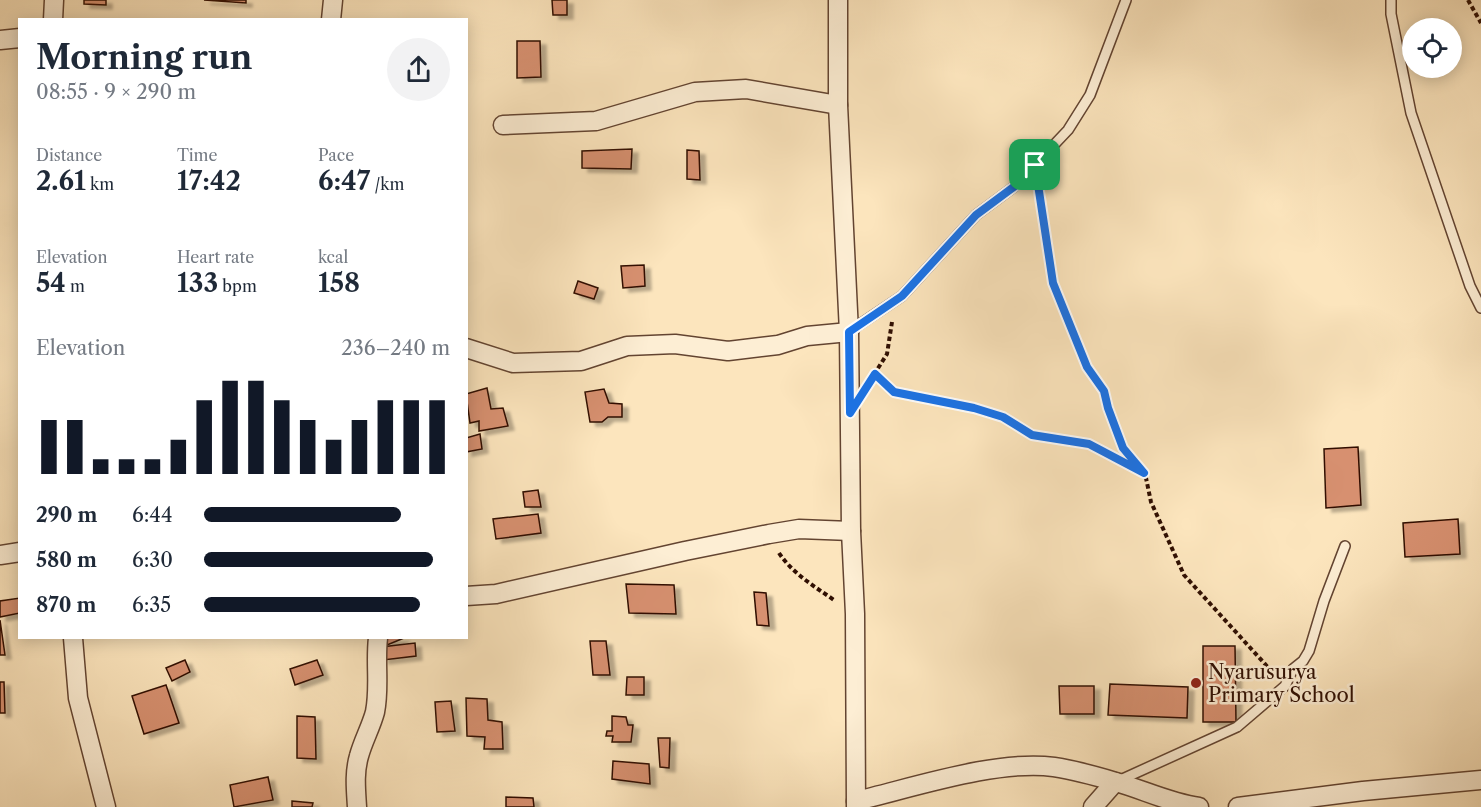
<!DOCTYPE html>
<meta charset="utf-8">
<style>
body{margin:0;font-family:"Libre Caslon Text",serif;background:#f2f2f3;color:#1f2937;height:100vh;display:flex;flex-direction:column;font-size:22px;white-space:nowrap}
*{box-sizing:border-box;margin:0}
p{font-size:20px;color:#747a83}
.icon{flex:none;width:33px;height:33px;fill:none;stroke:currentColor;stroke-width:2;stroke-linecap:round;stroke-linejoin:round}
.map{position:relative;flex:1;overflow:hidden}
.details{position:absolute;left:18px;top:18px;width:450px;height:621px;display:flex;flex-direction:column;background:#fff;border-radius:0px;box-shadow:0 3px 15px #0003}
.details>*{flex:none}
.buttons{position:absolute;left:1402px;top:18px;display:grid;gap:12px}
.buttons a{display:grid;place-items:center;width:60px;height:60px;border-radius:50%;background:#fff;box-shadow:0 3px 15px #0003;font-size:30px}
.pin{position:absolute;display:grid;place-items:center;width:51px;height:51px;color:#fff;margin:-26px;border-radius:12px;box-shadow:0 3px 9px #0006}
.round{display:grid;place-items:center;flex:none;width:63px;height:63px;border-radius:32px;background:#f2f2f3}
.overview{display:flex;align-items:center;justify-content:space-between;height:102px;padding:0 18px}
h1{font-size:33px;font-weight:700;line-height:45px}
.figures{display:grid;grid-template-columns:repeat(3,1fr);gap:9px;height:102px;padding:6px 18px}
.figures div{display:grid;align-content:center}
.figures b{font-size:26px;font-weight:700}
.figures small{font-size:16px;font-weight:400}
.figures p{font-size:16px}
.chart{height:168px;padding:12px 18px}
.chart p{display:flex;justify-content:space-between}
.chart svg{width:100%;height:108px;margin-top:6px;stroke:#111827;stroke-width:6}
ul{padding:0 18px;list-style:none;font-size:20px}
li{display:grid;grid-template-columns:96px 72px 1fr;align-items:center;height:45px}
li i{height:15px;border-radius:8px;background:#111827}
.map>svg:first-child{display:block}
.building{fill:#d7906f;stroke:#300f02;stroke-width:1.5;filter:url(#shadow)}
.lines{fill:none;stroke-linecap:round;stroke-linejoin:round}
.service-casing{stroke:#634431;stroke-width:12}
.minor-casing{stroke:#634431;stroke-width:21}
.path{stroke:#300f02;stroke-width:4;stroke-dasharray:4.5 3;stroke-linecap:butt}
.service{stroke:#fdeed4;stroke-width:9}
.minor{stroke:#fdeed4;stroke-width:18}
.route-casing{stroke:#fff;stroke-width:12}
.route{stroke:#1a73e8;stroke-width:8}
.poi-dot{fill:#8f2418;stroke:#fdeed4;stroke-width:2}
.labels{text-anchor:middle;stroke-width:5;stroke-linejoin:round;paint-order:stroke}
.poi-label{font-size:20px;fill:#300f02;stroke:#fdeed4;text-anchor:start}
</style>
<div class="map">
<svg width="1481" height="807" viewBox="0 0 1481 807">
<defs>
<filter id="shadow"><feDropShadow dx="6" dy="4" stdDeviation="1.5" flood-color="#0004"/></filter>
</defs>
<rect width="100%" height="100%" fill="#fce5bd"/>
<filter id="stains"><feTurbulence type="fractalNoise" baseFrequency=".00333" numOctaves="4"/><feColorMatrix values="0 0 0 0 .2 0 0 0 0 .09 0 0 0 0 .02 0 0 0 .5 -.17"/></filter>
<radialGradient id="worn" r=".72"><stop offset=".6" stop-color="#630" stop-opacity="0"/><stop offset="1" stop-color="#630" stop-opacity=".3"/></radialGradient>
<g class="building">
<polygon points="84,0 106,0 106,5 84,4"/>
<polygon points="204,0 246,0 246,3"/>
<polygon points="552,0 567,0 567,15 553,15"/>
<polygon points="517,41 540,41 541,77 517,78"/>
<polygon points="632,149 631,169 582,168 582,151"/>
<polygon points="687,150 699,151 700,180 687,179"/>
<polygon points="644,265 645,286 623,288 621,266"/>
<polygon points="578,281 598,288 594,299 574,293"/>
<polygon points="487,388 491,409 503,408 508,426 479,431 479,421 470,423 466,394"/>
<polygon points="604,389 609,403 622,404 622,417 608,417 602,422 590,422 585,392"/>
<polygon points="480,434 482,449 466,452 466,438"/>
<polygon points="1358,447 1361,505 1326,508 1324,449"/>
<polygon points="538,490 541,507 525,507 523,492"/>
<polygon points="538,514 541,533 496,539 493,519"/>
<polygon points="1458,519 1460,554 1405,557 1403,523"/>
<polygon points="626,584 674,585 676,614 629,613"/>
<polygon points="754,592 766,593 769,626 757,625"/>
<polygon points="20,598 20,613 0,617 0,601"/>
<polygon points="0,620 5,655 0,655"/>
<polygon points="384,638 404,638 387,645"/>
<polygon points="590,641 606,641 610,675 593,675"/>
<polygon points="415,643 416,656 383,660 381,647"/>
<polygon points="1203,646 1235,646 1236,722 1203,722"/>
<polygon points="185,660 190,672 172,681 166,668"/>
<polygon points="317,660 323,675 295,685 290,669"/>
<polygon points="627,677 644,677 644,695 626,695"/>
<polygon points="0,682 4,682 5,713 0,713"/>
<polygon points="1110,684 1188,687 1187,718 1108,715"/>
<polygon points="166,685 179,723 144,734 132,696"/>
<polygon points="1059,686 1094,686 1094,714 1060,714"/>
<polygon points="466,698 487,699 488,720 502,722 503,749 484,749 485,737 467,736"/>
<polygon points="451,701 455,731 437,732 435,702"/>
<polygon points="297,716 315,717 316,759 297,758"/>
<polygon points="612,716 626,717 628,725 633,725 631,742 612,742 613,736 606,736 607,731 612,731"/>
<polygon points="658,738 670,738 669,768 660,767"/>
<polygon points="613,761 649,764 650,784 612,779"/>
<polygon points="268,777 273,800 234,807 230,785"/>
<polygon points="506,797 533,798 534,807 506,807"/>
<polygon points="292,801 313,803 312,807 292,807"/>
</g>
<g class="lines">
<defs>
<g id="service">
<polyline points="1391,0 1391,14 1411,113 1470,286 1481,308"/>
<polyline points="850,331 902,296 976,215 1015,186 1068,130 1090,95 1126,0"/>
<polyline points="1118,781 1237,727 1285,686 1293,669 1303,661 1309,651 1324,601 1345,546"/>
</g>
<g id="minor">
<polyline points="838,0 838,105 849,332 851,531 855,614 856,807"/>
<polyline points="53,20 54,0"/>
<polyline points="331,20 333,0"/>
<polyline points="0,40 20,38"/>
<polyline points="503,125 596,121 695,92 746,89 838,105"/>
<polyline points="466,348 513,363 581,361 627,346 675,344 728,351 778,345 807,336 849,332"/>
<polyline points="0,555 20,552"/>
<polyline points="466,596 496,594 685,551 769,534 799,529 851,531"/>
<polyline points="73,638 78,698 106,807"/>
<path d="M 856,801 C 912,788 998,759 1054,767 C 1074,770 1096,776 1116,782 C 1144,790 1170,803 1199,807"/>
<path d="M 357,807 C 356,790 354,773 359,756 C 363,741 371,727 375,712 C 380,688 375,662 378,638"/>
<polyline points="1093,807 1115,782"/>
<polyline points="1238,807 1363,791 1481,780"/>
</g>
</defs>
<use href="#service" class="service-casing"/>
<use href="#minor" class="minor-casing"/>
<g class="path">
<polyline points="1468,0 1481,23"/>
<polyline points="1038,186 1053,283 1087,367 1104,391 1108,408 1123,448 1146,478 1151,502 1184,575 1275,675"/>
<polyline points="875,374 894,392 974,408 1003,417 1032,435 1089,444 1141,471"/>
<polyline points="870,381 887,354 892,322"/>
<path d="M 779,553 C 793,574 814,586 834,600"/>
</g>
<use href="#service" class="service"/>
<use href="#minor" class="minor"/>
</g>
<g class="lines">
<defs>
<polygon id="route" points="1035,165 1053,283 1087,367 1104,391 1108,408 1123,448 1144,473 1089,444 1032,435 1003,417 974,408 894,392 875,374 850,413 849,332 902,296 976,215 1015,186"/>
</defs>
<use href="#route" class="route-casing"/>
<use href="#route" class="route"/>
</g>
<circle class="poi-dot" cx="1196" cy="683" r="6"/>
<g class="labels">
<g class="poi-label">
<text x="1208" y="679">Nyarusurya<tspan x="1208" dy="23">Primary School</tspan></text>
</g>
</g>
<rect width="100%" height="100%" filter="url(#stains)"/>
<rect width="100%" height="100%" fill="url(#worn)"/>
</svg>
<div class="buttons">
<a><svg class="icon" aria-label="locate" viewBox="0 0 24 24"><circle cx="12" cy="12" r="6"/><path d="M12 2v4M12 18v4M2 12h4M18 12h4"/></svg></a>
</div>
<div class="pin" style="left:1035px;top:165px;background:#1e9e55"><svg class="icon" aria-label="arrive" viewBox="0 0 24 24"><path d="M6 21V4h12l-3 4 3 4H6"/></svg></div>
<section class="details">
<div class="overview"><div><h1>Morning run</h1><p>08:55 · 9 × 290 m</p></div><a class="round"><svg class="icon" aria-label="share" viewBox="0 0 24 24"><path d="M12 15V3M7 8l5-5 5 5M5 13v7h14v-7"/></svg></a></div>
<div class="figures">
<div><p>Distance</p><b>2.61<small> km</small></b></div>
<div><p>Time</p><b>17:42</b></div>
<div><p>Pace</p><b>6:47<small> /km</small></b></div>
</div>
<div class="figures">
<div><p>Elevation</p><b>54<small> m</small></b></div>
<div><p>Heart rate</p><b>133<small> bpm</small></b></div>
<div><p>kcal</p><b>158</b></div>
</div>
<div class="chart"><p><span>Elevation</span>236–240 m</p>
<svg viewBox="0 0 160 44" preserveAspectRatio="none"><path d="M5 44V22M15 44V22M25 44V38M35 44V38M45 44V38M55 44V30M65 44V14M75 44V6M85 44V6M95 44V14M105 44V22M115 44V30M125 44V22M135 44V14M145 44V14M155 44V14"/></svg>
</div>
<ul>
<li><b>290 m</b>6:44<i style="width:80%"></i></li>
<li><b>580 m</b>6:30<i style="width:93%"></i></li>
<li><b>870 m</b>6:35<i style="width:88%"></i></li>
</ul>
</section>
</div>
